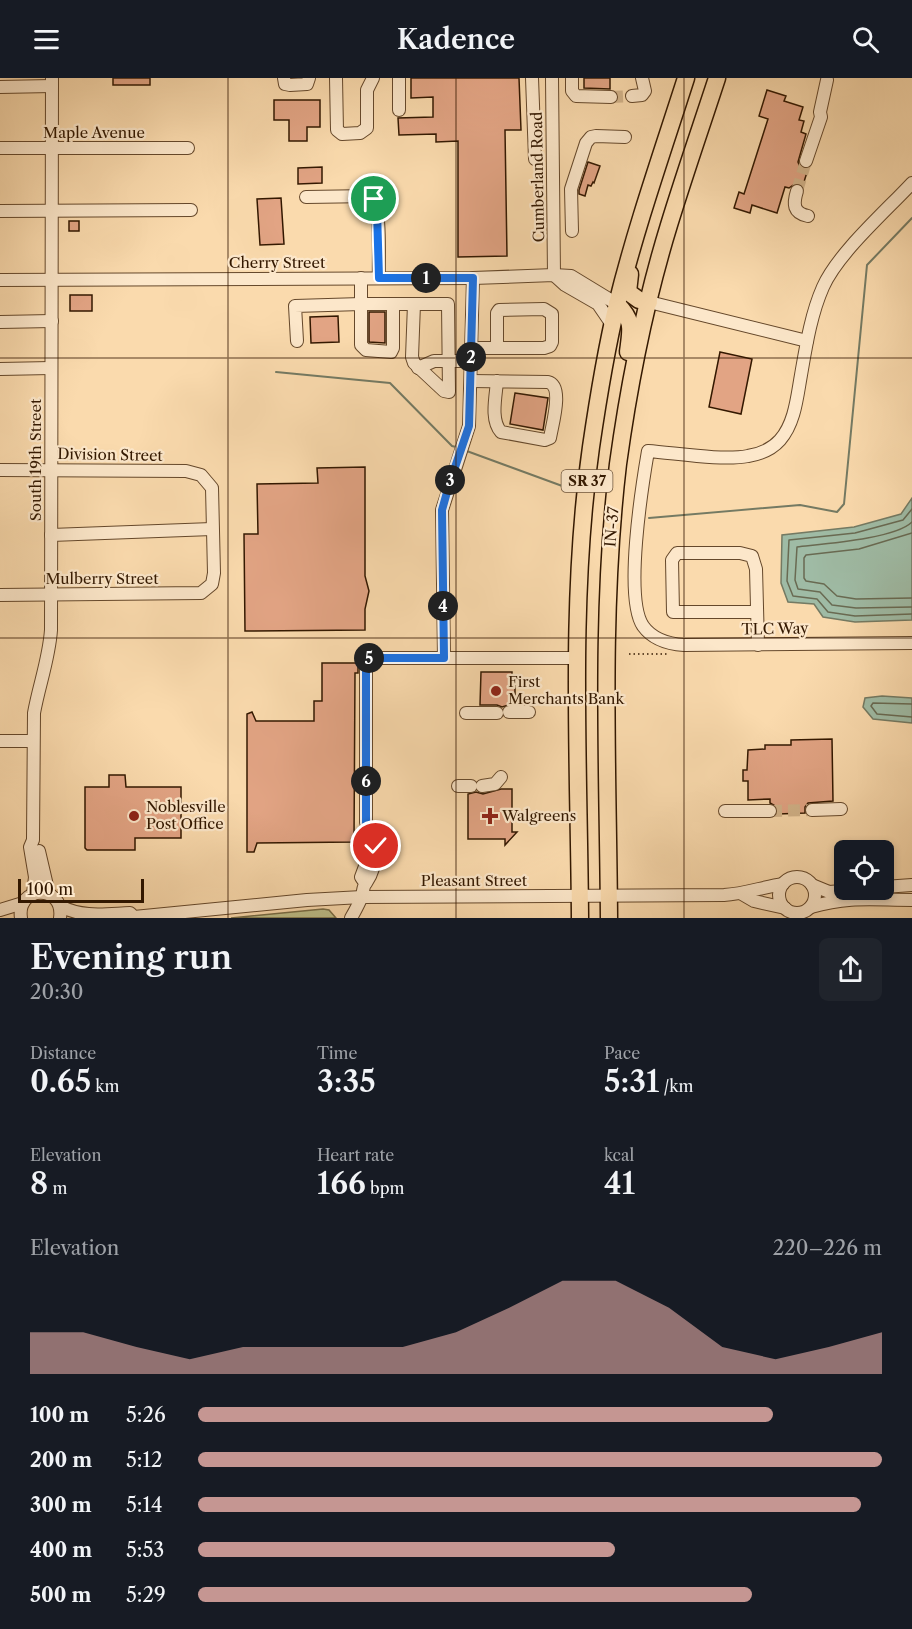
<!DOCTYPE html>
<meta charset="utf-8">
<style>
body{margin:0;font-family:"Libre Caslon Text",serif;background:#20242c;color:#f1f3f6;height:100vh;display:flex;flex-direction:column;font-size:22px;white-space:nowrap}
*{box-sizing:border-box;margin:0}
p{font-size:20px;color:#9ea1a6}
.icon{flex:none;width:33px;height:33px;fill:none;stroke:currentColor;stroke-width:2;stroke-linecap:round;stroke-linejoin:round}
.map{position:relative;height:840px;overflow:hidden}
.panel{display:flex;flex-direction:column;background:#171b24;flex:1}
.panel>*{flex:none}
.fabs{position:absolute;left:834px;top:762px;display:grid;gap:12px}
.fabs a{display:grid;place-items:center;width:60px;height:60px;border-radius:9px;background:#171b24;box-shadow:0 3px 9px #0003;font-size:30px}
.scale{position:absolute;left:18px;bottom:15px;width:126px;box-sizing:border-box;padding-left:6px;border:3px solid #331800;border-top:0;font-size:16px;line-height:21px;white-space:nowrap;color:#331800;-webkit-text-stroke:4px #fce7ca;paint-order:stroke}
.pin{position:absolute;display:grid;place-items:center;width:51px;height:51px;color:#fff;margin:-26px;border:3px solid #fff;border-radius:50%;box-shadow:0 2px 6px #0007}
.km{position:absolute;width:30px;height:30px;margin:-15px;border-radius:50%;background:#222;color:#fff;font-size:16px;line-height:30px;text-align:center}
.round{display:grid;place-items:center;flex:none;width:63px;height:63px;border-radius:9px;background:#20242c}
.summary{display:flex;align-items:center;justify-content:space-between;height:102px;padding:0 30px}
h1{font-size:33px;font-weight:600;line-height:45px}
.metrics{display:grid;grid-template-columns:repeat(3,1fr);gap:9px;height:102px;padding:6px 30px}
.metrics div{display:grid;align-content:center}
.metrics b{font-size:30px;font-weight:600}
.metrics small{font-size:16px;font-weight:400}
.metrics p{font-size:16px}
.chart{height:168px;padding:12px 30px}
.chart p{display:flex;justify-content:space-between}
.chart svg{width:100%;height:108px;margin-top:6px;fill:#c59692;opacity:.7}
ul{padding:0 30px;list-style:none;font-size:20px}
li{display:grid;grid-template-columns:96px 72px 1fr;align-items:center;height:45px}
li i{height:15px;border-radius:8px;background:#c59692}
header{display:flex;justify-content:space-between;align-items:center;height:78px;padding:0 30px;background:#171b24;font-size:27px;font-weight:600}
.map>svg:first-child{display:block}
.green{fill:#bec08a;stroke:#786c45;stroke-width:1.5}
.water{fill:#9fbba5;stroke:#747a63;stroke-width:1.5}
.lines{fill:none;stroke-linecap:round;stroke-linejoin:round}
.shore{stroke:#696a52;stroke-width:1.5}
.stream{stroke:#747a63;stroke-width:2}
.building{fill:#e2a484;stroke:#331800;stroke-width:1.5}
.minor-tunnel{stroke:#d2b38a;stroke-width:12;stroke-dasharray:12 6;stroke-linecap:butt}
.minor-casing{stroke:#65482b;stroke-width:14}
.highway-casing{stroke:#331800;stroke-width:19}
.path{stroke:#331800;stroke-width:1.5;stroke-dasharray:1.5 3;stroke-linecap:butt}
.minor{stroke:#fce7ca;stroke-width:12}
.highway{stroke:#fadaad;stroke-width:16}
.route-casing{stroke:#fff;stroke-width:12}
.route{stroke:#1a73e8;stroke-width:8}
.grid{fill:none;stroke:#331800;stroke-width:1.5;stroke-opacity:0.55}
.poi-dot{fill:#8f2418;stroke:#fce7ca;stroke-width:2}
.labels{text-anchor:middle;stroke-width:4.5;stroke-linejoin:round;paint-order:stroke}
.shield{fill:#fce7ca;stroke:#6f563d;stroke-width:1.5}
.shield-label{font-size:14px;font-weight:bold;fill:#331800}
.street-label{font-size:15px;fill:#331800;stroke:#fce7ca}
.poi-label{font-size:15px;fill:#331800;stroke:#fce7ca;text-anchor:start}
</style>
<header><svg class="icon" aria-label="menu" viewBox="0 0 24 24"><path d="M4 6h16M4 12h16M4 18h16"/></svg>Kadence<svg class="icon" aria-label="search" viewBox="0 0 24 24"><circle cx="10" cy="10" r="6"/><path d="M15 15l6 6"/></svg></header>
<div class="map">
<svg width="912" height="840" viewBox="0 0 912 840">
<rect width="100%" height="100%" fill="#fadaad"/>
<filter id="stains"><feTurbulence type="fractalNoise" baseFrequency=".00333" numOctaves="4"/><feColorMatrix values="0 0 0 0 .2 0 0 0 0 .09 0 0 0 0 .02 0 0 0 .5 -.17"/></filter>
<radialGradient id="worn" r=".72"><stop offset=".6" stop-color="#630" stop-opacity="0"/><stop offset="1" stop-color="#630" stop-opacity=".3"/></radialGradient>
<polygon class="green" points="323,831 329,832 336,840 231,840"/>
<g class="water">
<polygon points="912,420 912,542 855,544 823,539 814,526 788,524 781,505 782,457 854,449 901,436"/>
<polygon points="882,618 912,620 912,645 873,641 863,629 865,620"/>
</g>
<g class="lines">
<g class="shore">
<polyline points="912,431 903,442 855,455 789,462 787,503 793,518 817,521 828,534 855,538 912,536"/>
<path d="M 912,444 C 895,461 822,466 797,469 L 795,502 L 798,511 L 820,514 L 832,527 L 856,530 L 912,529"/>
<polyline points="912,455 859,471 806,477 804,480 804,500 806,503 824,506 837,518 856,521 912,520"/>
<polyline points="912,626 873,625 871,628 877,636 912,639"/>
</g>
<g class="stream">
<polyline points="276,294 390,305 452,368 456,369"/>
<polyline points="464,372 565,409"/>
<polyline points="649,440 800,427 837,434 844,426 867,187 912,140"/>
</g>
</g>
<g class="building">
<rect x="113" y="0" width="37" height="7"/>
<polygon points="411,0 519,0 521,52 505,52 507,178 458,179 458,63 436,64 436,56 399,57 398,40 433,39 433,19 411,20"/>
<polygon points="584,0 610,0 610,11 584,10"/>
<polygon points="767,12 786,18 784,23 803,29 799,42 804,43 801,54 806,56 798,84 800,89 808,91 803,107 796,105 789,110 785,109 777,135 752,127 750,135 734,130 739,114 744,116 768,41 759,38"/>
<polygon points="274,22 320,22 320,49 307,49 307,63 289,63 289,42 274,42"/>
<polygon points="588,84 600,88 594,105 593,104 591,108 588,107 585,118 579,116 579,112"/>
<polygon points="322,89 322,105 298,106 298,90"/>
<polygon points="281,120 284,166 260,167 257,121"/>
<rect x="69" y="143" width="10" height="10"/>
<rect x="70" y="217" width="22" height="16"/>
<polygon points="369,234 385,234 385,265 369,264"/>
<polygon points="338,238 339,264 311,265 310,239"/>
<polygon points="720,274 752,281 741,336 709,329"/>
<polygon points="515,315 548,320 543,352 510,346"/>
<polygon points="365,389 365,498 369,513 365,531 365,552 245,553 244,456 258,456 257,406 318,405 317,390"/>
<polygon points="322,585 358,585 358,595 355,595 354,764 257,765 254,774 247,774 247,636 252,634 256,643 314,643 314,623 322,623"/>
<polygon points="481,594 512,594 512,600 515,600 515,620 512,620 512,626 502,629 497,627 480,627"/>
<polygon points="832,661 833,723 808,725 805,729 805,735 778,736 777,729 770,725 770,721 748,722 748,703 743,703 743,692 747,692 748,672 765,671 765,667 791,667 791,662"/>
<polygon points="109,697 125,697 126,709 181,709 181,760 135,760 135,772 87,772 85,770 85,709 109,709"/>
<polygon points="501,711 512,711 512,754 517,754 505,767 505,761 468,761 468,716 476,714 483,716"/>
</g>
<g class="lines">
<g class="minor-tunnel">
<polyline points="611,19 632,18"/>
<polyline points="797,113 806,83"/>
<polyline points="770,733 812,732"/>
</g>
<defs>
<g id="minor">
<polyline points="284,0 285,6 290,7 307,6 309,0"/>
<polyline points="336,0 337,52 342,56 360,55 367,50 367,12 373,0"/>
<polyline points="399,0 399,32"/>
<polyline points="532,0 535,81"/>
<polyline points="552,0 554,197"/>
<polyline points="572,0 572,13 576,18 611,19"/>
<polyline points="0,9 52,8"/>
<polyline points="632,18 642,17 645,13 642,0"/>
<polyline points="0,70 188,70"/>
<polyline points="806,83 821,39 820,34 827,2"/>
<path d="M 912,105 C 886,133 838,175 823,209 C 811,236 806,268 801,297 C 797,319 795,345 780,362 C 772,371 760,376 748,378 C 722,383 676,375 648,373 C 642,408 624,520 643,548 C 653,562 668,566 684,567 L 912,565"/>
<path d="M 797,113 C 793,126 793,135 808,138"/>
<path d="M 306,119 L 371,118 C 382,130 378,182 379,200"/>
<polyline points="0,133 191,132"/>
<polyline points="572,153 571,111 586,65 591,59 596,58 625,59"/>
<polyline points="554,197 565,207 598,226 613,248"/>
<polyline points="361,200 361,226 414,226"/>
<polyline points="0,202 473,200 554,197 571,198 617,226"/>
<polyline points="649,224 807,263"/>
<polygon points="414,226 448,226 449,314 444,313 414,285 412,279"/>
<polyline points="0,244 52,243"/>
<polyline points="297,263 295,228 361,226 361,267 366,272 391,274 393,270 393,226"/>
<polyline points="472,270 544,270 550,268 552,264 552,236 544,231 499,232 497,235 497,270"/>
<polyline points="418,290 434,283 471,283"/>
<polyline points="0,291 51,290"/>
<path d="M 471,303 L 548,304 C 564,308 552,347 550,360 L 545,362 L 501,354 C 490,342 496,318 497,303"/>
<polyline points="0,392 186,393 201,397 212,410 214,495 212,506 201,515 0,517"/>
<polyline points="51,457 212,451"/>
<polyline points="757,534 673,534 672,482 677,475 740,475 752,478 756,491 758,567"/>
<polyline points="444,580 442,432 469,348 473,200"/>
<polyline points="509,634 529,634"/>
<polyline points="466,635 497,635"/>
<polyline points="0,663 33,663"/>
<polyline points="458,708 471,708"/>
<polyline points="482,708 495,706 501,699"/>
<polyline points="812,732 841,731"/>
<polyline points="725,733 770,733"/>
<polyline points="370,757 366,744 366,580 578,580"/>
<polyline points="39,773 49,816"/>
<circle cx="797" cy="817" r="18"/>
<polyline points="812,807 829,814 855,812"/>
<polyline points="884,809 912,807"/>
<path d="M 33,816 L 35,799 L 30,769 L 33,762 L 34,635 C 39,607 49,581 51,552 L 52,0"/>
<polyline points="742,816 754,823 785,830"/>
<path d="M 60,828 C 83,840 105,836 130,835 L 134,839 L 307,822 L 362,819 L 724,817 C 744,816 763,809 783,806"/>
<path d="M 811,829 C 850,818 873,822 912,822"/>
<polyline points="0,832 23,825"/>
<path d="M 21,840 C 16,807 65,806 60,840"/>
<path d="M 351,840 C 355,833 359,826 362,818 C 363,814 363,808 366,805 C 375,792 377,776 375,760 L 370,757 L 367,761 L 367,783 L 361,799 L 365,805"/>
</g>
<g id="highway">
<polyline points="630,196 628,214 639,222 649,224"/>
<path d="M 617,226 C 634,243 631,251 628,274"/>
<path d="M 580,840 C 579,683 569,524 591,369 C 598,321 606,272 617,226 C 636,149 662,75 686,0"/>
<path d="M 609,840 C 608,689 600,537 618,386 C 629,306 645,225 669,147 C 684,98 701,49 717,0"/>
</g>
</defs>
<use href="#minor" class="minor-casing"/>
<use href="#highway" class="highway-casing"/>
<polyline class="path" points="629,576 667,576"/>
<use href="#minor" class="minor"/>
<use href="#highway" class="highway"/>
</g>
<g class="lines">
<defs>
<polyline id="route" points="374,121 377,133 379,200 473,200 469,348 449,407 442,432 444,580 366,580 366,744 370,757 375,760 376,768"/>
</defs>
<use href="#route" class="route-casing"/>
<use href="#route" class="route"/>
</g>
<path class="grid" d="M 228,0 L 228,840M 456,0 L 456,840M 684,0 L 684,840M 0,280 L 912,280M 0,560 L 912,560"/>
<g class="poi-dot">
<circle cx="496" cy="613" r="6"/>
<circle cx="134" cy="738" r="6"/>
<path d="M487 729h6v6h6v6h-6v6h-6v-6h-6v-6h6z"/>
</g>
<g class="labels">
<rect class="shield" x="561.5" y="392" width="51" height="22" rx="4.5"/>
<g class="shield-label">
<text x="587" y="408">SR 37</text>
</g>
<g class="street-label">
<text x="94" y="60">Maple Avenue</text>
<text transform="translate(538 99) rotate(-91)" y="5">Cumberland Road</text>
<text x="277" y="190">Cherry Street</text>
<text transform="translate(110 377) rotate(1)" y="5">Division Street</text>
<text transform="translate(36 382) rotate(-90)" y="5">South 19th Street</text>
<text transform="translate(612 449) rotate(-85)" y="5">IN-37</text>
<text x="102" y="506">Mulberry Street</text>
<text transform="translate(775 551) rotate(-1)" y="5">TLC Way</text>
<text x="474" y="808">Pleasant Street</text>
</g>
<g class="poi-label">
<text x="508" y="609">First<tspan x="508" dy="17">Merchants Bank</tspan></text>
<text x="146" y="734">Noblesville<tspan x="146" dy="17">Post Office</tspan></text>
<text x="502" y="743">Walgreens</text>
</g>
</g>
<rect width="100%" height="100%" filter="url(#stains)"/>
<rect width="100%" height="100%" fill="url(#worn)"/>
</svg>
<div class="fabs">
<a><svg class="icon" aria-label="locate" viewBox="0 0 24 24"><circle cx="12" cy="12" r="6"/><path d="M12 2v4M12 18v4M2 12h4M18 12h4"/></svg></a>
</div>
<div class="scale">100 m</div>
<div class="pin" style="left:374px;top:121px;background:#1e9e55"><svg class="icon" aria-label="arrive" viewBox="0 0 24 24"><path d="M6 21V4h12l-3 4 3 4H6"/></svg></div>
<div class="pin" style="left:376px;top:768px;background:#d93025"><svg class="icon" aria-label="check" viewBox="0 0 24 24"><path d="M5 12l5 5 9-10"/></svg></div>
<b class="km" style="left:426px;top:200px">1</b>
<b class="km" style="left:471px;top:279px">2</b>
<b class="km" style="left:450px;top:402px">3</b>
<b class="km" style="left:443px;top:528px">4</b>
<b class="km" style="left:369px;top:580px">5</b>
<b class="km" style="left:366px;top:703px">6</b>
</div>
<section class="panel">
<div class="summary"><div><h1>Evening run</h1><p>20:30</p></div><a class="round"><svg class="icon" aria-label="share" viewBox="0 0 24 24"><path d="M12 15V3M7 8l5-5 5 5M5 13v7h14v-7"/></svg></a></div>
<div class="metrics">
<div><p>Distance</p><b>0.65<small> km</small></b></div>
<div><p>Time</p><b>3:35</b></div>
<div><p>Pace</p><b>5:31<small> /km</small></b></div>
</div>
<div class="metrics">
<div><p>Elevation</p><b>8<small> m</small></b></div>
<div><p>Heart rate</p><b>166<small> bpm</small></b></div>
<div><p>kcal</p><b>41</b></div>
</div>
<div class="chart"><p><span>Elevation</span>220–226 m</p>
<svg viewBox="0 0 160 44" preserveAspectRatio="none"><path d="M0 44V27L10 27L20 33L30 38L40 33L50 33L60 33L70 33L80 27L90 17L100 6L110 6L120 17L130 33L140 38L150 33L160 27V44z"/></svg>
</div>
<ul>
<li><b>100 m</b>5:26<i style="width:84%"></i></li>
<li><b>200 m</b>5:12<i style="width:100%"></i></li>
<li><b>300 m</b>5:14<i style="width:97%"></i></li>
<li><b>400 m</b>5:53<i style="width:61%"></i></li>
<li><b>500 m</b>5:29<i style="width:81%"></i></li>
</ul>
</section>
